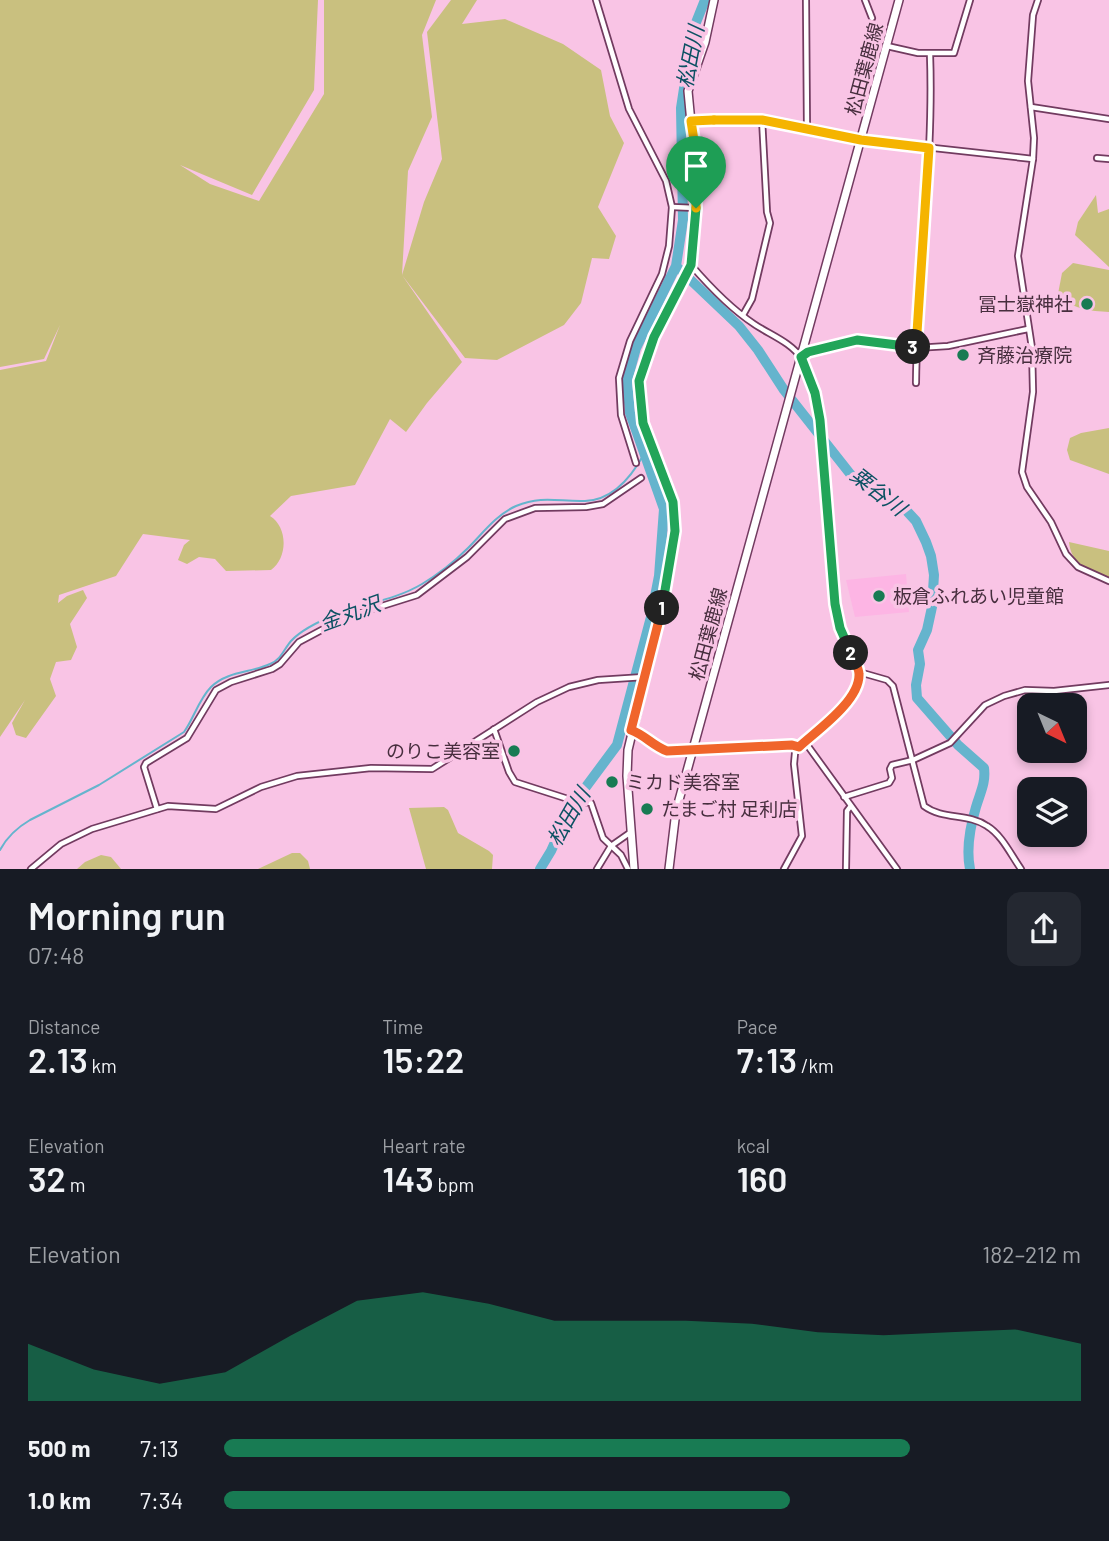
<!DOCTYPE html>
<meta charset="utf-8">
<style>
body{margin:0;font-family:Barlow,"Noto Sans JP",sans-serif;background:#242831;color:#f1f3f6;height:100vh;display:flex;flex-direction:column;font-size:26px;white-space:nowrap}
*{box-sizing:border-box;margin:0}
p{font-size:23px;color:#9ea1a6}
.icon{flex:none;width:38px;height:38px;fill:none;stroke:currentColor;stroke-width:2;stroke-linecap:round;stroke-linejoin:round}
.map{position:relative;height:869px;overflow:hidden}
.panel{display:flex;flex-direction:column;background:#171b24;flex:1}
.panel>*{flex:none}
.needle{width:46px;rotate:137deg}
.buttons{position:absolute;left:1017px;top:693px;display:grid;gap:14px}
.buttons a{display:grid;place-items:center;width:70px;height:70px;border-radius:14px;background:#171b24;box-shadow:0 4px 10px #0003;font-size:35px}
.pin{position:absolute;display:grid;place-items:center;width:60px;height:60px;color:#fff;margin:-72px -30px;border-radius:50% 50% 50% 0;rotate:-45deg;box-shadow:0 0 7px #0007}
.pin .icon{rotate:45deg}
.km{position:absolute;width:35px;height:35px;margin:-18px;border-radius:50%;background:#222;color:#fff;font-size:19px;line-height:35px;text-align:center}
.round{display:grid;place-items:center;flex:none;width:74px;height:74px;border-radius:14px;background:#242831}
.head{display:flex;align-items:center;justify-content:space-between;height:119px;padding:0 28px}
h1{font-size:38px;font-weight:600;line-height:52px}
.metrics{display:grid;grid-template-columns:repeat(3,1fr);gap:10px;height:119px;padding:7px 28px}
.metrics div{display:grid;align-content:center}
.metrics b{font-size:35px;font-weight:600}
.metrics small{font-size:19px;font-weight:400}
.metrics p{font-size:19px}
.chart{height:196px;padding:14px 28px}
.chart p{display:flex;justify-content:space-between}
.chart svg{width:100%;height:126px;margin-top:7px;fill:#187b53;opacity:.7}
ul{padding:0 28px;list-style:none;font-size:23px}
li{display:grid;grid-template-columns:112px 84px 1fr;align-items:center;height:52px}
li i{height:18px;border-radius:9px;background:#187b53}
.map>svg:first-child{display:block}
.built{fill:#fdb5e4}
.green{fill:#c9c07f}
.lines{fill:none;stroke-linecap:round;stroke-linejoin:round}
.stream{stroke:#65b4cd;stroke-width:2}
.river{stroke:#65b4cd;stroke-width:10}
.street-casing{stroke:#723b60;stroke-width:8}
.secondary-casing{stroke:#723b60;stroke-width:10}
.street{stroke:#fff;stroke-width:4.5}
.secondary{stroke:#fff;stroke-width:7}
.split-1-casing{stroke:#fff;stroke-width:14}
.split-2-casing{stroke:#fff;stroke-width:14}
.split-3-casing{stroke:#fff;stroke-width:14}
.split-4-casing{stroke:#fff;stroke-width:14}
.split-5-casing{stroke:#fff;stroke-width:14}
.split-1{stroke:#22a559;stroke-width:9}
.split-2{stroke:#f0652b;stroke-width:9}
.split-3{stroke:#22a559;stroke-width:9}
.split-4{stroke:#f5b400;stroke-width:9}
.split-5{stroke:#f5b400;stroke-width:9}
.poi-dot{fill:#187b53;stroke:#f9c4e5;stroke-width:2.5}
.labels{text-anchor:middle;stroke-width:7;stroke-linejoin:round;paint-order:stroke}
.street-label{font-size:19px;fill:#472e3e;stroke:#f9c4e5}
.poi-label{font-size:19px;fill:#472e3e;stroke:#f9c4e5;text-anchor:start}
.water-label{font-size:21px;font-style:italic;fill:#0c5163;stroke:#f9c4e5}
</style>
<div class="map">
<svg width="1109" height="869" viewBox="0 0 1109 869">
<rect width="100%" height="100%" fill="#f9c4e5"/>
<polygon class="built" points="906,574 909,612 855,617 846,580"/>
<g class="green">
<path d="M 0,0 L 318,0 L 314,90 L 252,195 L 180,165 L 210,184 L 259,201 L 324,94 L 324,0 L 436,0 L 422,35 L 432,117 L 408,171 L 402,275 L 424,202 L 442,159 L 427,32 L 451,0 L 477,0 L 462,24 L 505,19 L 563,44 L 601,70 L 610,116 L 624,143 L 598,207 L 616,236 L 609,259 L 592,258 L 581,303 L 564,325 L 497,360 L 465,358 L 402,275 L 462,362 L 427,403 L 406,432 L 390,419 L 355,485 L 291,496 L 270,516 C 288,527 288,558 271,570 L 226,571 L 215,559 L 199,557 L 187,564 L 178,560 L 184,545 L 190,540 L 143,534 L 116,576 L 59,595 L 58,603 L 67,596 L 83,590 L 87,598 L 70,624 L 77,647 L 71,660 L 56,662 L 50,679 L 56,696 L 26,738 L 16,735 L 12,723 L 25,700 L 0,737 L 0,370 L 46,361 L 60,325 L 44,359 L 0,367 Z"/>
<polygon points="1096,195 1098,213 1109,209 1109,267 1075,235 1078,222"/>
<path d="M 1073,263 L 1109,270 L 1109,312 C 1091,311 1070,309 1058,294 L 1062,273 Z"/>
<polygon points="1109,428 1109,474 1070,460 1067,450 1070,438 1081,433"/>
<path d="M 1069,542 L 1109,551 L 1109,578 C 1090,571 1071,565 1069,542 Z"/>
<polygon points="444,807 448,810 458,833 489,851 493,855 492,869 426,869 409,808"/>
<polygon points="292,853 300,853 308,861 310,869 258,869"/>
<polygon points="101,855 111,857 121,869 77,869 85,862"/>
</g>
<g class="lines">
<path class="stream" d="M 0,850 C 7,837 18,827 30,820 L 99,785 L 184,732 C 194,718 199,699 211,687 C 227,671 251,673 270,664 C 281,660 284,649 291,641 C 302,629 322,620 337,614 C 366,603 395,600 422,584 C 439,574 454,562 468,548 C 483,533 496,515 516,506 C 543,495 559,502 585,501 C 613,500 632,476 644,454"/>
<g class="river">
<path d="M 678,268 L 739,326 L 758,350 L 784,390 L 855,480 L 869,486 L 882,498 L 895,502 L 905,509 L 916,521 L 926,542 L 931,556 L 934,575 L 932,607 L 927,630 L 918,650 L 920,664 L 916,685 L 917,698 L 958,745 L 984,768 C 986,783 980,793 976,807 C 970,827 966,849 970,869"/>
<polyline points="540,869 551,851 571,807 617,745 651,617 659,576 664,509 630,413 627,381 636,348 676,266 683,220 681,108 693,30 705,0"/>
</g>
<defs>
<g id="street">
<polyline points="596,0 629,109 666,181 672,207 669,246 662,274 630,341 619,378 621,415 636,463"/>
<polyline points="806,0 807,128"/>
<polyline points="865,0 872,18"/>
<polyline points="1038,0 1033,15 1028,81 1034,138 1033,159 1018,256 1032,348 1033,392 1022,472 1027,487 1051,522 1066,554 1078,567 1109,581"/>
<polyline points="887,46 918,53 954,53 970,0"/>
<polyline points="1031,107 1109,119"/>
<polyline points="691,121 762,119"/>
<polyline points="1097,158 1109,159"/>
<polyline points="672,207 696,208"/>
<path d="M 691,265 C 710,287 730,308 754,324 C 770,335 791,342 802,359 C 813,377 816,400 820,420 L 837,617 C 842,634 857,658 859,673 C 863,698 815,733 799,747 L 795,753 L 794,764 L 802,836 L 784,869"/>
<polyline points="743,315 752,299 770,223 767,212 762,119 861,140 1033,159"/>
<polyline points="802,356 808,352 858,339 916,348 948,346 1028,329"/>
<path d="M 916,383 C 917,273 934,164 930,54"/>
<path d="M 859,672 L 887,680 L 893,686 L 924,806 C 943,820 968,813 987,826 C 1002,835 1011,855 1021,869"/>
<polyline points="494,729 509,772 515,782 568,799 591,803 603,838 621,855 628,869"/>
<path d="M 632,730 C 645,736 653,747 667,751 L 792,745 L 799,747"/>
<polyline points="805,742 897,869"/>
<polyline points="844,797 889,783 892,778 890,769 892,765 913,760 950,743 985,705 1004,696 1025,690 1054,691 1109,685"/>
<polyline points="157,809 144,767 146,763 187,738 216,690 231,682 272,669 280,664 299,642 344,618 417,595 467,557 505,519 535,508 586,507 603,504 641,478"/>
<polyline points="31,869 61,844 92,829 168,806 216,809 261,787 297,776 371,768 432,769 537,702 569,687 598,680 644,677"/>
<polyline points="597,869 611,846 631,832"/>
<polyline points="846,869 847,811 850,807"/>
</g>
<g id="secondary">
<polyline points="634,869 627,776 628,750 664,599 672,552 675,521 669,488 643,423 639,381 654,337 691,265 693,258 696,208 696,176 688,91 705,42 714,0"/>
<polyline points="669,869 676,811 899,0"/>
</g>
</defs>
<use href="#street" class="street-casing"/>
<use href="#secondary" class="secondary-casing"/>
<use href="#street" class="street"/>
<use href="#secondary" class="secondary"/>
</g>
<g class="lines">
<defs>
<polyline id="split-1" points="662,608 675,531 673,502 643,423 639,381 654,337 691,265 696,208"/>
<path id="split-2" d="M 662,608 L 631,730 C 645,735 653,746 667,751 L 792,745 L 799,747 C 816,731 860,701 859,674 C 859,668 854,660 851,653"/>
<polyline id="split-3" points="851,653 840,628 835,604 820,420 815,393 801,357 808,352 857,340 913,347"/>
<polyline id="split-4" points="714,120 762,120 861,140 929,148 916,348 913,347"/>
<polyline id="split-5" points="696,208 695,147 691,121 714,120"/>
</defs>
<use href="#split-1" class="split-1-casing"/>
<use href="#split-2" class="split-2-casing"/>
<use href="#split-3" class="split-3-casing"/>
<use href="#split-4" class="split-4-casing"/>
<use href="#split-5" class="split-5-casing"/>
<use href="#split-1" class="split-1"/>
<use href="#split-2" class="split-2"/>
<use href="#split-3" class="split-3"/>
<use href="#split-4" class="split-4"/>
<use href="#split-5" class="split-5"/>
</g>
<g class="poi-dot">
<circle cx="1087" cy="304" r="7"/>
<circle cx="963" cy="355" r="7"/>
<circle cx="879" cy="596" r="7"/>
<circle cx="514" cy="751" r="7"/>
<circle cx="612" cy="782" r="7"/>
<circle cx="647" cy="809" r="7"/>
</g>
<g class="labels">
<g class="street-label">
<text transform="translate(864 69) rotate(-75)" y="7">松田葉鹿線</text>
<text transform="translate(708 634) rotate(-75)" y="7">松田葉鹿線</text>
</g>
<g class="poi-label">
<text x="1073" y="311" text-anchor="end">冨士嶽神社</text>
<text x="977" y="362">斉藤治療院</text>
<text x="893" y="603">板倉ふれあい児童館</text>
<text x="500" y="758" text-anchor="end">のりこ美容室</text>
<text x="626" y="789">ミカド美容室</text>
<text x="661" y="816">たまご村 足利店</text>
</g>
<g class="water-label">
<text transform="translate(691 57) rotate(-79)" y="7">松田川</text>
<text transform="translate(878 492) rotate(38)" y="7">粟谷川</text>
<text transform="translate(350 614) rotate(-20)" y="7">金丸沢</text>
<text transform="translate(569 817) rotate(-60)" y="7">松田川</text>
</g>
</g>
</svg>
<div class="buttons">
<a><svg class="needle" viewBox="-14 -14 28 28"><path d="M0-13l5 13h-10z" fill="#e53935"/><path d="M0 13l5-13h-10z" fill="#9ea1a6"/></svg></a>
<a><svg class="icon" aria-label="layers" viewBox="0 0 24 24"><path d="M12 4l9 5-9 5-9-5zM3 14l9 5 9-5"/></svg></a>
</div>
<div class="pin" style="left:696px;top:208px;background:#1e9e55"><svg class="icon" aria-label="arrive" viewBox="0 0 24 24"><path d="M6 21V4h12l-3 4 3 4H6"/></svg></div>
<b class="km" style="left:662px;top:608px">1</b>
<b class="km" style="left:851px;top:653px">2</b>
<b class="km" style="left:913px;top:347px">3</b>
</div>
<section class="panel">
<div class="head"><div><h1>Morning run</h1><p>07:48</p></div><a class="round"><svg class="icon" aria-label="share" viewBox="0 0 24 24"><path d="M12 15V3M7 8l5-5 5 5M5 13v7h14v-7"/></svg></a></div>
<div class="metrics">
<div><p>Distance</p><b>2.13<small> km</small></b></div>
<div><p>Time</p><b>15:22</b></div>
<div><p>Pace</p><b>7:13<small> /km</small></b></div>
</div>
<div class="metrics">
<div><p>Elevation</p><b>32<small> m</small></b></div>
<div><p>Heart rate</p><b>143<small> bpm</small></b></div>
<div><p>kcal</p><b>160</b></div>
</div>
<div class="chart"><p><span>Elevation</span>182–212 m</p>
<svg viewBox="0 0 160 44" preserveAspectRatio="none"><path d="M0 44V24L10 33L20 38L30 34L40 21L50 9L60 6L70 10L80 16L90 16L100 16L110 17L120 20L130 21L140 20L150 19L160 24V44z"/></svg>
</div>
<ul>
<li><b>500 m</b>7:13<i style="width:80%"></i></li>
<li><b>1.0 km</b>7:34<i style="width:66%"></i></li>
</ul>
</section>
